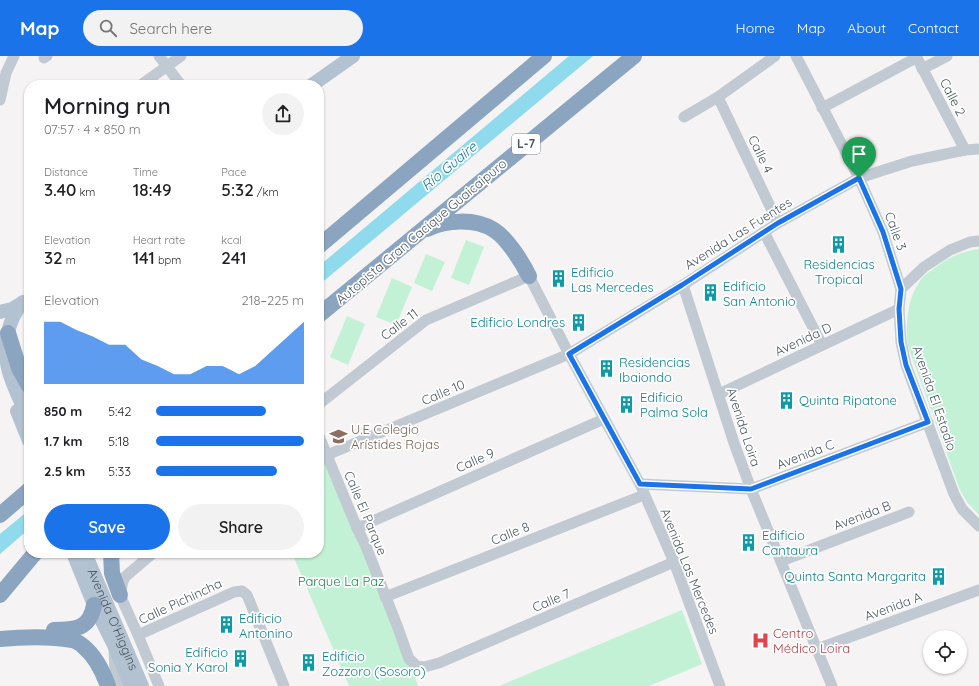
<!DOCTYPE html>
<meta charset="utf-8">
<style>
body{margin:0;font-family:Quicksand,sans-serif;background:#f2f2f2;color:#202124;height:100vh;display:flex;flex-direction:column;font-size:15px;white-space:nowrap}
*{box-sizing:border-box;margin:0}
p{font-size:13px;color:#757577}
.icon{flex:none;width:22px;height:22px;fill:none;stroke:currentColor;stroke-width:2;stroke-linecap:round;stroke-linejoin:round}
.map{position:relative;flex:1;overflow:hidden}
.sheet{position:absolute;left:24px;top:24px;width:300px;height:478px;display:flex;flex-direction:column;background:#fff;border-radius:16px;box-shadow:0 1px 3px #0004}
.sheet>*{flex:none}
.fabs{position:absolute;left:923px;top:574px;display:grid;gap:8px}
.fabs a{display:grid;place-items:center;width:44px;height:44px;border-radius:50%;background:#fff;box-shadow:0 1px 3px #0004;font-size:20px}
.pin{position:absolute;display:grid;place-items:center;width:34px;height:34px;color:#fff;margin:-41px -17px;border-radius:50% 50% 50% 0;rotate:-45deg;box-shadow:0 0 4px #0007}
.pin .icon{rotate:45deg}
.round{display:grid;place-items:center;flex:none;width:42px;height:42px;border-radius:21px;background:#f2f2f2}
.overview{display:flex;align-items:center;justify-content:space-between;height:68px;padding:0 20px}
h1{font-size:22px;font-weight:600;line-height:30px}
.figures{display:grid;grid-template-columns:repeat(3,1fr);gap:6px;height:68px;padding:4px 20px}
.figures div{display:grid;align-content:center}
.figures b{font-size:17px;font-weight:600}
.figures small{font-size:11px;font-weight:400}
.figures p{font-size:11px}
.chart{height:112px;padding:8px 20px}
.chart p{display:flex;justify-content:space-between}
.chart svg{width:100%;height:72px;margin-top:4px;fill:#1a73e8;opacity:.7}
.primary-button{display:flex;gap:8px;margin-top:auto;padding:8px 20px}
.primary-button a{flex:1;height:46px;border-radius:24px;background:#1a73e8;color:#fff;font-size:16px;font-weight:600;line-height:46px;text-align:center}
.primary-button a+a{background:#f2f2f2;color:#202124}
ul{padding:0 20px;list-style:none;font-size:13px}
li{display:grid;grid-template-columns:64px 48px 1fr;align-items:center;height:30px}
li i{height:10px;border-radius:5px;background:#1a73e8}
header{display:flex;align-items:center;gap:24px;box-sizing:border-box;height:56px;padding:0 20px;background:#1a73e8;color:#fff}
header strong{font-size:19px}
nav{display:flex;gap:22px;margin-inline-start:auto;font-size:14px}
.search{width:280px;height:36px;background:#f2f2f2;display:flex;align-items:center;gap:10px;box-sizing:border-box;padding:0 14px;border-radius:22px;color:#757577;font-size:15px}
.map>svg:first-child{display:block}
.green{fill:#c3f1d5}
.water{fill:#90daee}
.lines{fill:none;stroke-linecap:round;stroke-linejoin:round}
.minor{stroke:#c1cad2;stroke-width:11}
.major{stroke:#b3c2d1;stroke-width:14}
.highway{stroke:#8ba5c1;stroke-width:16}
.route-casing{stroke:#fff;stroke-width:8}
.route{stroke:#1a73e8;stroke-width:5}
.labels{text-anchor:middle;stroke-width:3.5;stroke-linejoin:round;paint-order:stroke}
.shield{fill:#fff;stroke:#808990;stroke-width:1}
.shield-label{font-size:12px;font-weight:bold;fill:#4a5661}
.street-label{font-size:13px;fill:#4a5661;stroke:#fff}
.culture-label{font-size:13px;fill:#0d838f;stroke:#fff;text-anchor:start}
.education-label{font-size:13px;fill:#785e54;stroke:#fff;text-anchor:start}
.park-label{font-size:13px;fill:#17864f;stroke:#fff}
.health-label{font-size:13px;fill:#be3a42;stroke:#fff;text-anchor:start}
.water-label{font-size:14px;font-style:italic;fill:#0c7c9b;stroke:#fff}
</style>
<header>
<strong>Map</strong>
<div class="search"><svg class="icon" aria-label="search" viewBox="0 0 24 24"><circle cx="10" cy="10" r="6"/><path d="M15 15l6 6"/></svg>Search here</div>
<nav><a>Home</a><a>Map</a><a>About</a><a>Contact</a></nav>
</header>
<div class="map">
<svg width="979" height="630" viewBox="0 0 979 630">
<rect width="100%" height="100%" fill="#f5f3f3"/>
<g class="green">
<polygon points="466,184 484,191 469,229 451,222"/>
<path d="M 979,193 L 979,459 L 967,446 L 960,434 L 907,288 C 906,267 907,243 920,225 C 924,219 931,215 936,211 C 949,201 963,195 979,193 Z"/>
<polygon points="426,198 445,206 432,235 414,227"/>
<polygon points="392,222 412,231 396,269 376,261"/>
<polygon points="347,260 365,268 348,309 330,301"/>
<polygon points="319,382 397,572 418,630 349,630 292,497 319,497"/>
<polygon points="682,554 702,608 649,630 499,630"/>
</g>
<g class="water">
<polygon points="569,0 593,0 319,229 319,210"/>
<polygon points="29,454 29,473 0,498 0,478"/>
</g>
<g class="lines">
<g class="minor">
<polyline points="159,0 181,29"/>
<polyline points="796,0 859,122 883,176 901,233"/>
<polyline points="916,0 965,94"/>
<polyline points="44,2 47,0"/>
<polyline points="922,13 947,0"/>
<polyline points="141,29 181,0"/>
<polyline points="718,41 778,167"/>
<polyline points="0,44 6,17 14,0"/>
<polyline points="822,52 916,2"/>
<polyline points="684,61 718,41 775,0"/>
<polyline points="764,176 822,289"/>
<polyline points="979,185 970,186 950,194 924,211 901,233 899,253 901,286 906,309 954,438 962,453 979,470"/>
<polyline points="683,229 734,387 751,433 832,630"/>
<polyline points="719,338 899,253"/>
<polyline points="319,348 426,264 529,220 569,298 640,428 674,506 720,630"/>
<polyline points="319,380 357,472 365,488 398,572 409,603 417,610 424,611 439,607 674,506"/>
<polyline points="327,399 569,298 683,229 778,167 859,122 912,105 965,94 979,93"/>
<polyline points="640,428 751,433 928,366"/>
<polyline points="357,472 604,363"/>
<polyline points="153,497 126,520 123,525 120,539 138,579 159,630"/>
<polyline points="781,505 909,456"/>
<polyline points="385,541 644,439"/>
<polyline points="138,579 234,536 242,535 247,539 284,630"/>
<polyline points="817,593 979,534"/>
<polyline points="114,595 115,615 119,630"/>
</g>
<g class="major">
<polyline points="312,29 353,0"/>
<path d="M 23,246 C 15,255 11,264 8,276 C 0,310 16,334 29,364"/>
<polyline points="0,256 12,253 22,247"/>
<polyline points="17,355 29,385"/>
<polyline points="73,497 94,549 114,589 131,630"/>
<path id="s1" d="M 85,497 L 142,630"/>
</g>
<g class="highway">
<path d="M 427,173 C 446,164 475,162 494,174 C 507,182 522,206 529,220"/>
<polyline points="319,190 544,0"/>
<polyline points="319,259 634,0"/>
<polyline points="8,277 19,312 29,330"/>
<polyline points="0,459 29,434"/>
<polyline points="111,497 112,517 120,539"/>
<polyline points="0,539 35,497"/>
<path d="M 54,574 C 75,574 90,573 94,549"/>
<path d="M 0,583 C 20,581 51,580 71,584 C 75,584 81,588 84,591 C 96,601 103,616 108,630"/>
</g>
</g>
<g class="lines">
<defs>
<polygon id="route" points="859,122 883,176 901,233 899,253 901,286 906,309 928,366 751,433 640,428 569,298 682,229 778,167"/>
</defs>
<use href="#route" class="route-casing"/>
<use href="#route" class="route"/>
</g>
<defs>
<symbol id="building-bare" viewBox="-9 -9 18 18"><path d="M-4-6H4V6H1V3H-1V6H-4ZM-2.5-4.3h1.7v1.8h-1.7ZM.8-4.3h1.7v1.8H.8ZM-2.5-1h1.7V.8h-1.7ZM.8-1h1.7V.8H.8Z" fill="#0f9aa8" stroke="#fff" stroke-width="2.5" paint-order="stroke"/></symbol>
<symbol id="school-bare" viewBox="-9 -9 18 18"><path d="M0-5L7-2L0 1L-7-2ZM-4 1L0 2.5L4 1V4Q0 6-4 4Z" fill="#8d6e63" stroke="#fff" stroke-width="2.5" paint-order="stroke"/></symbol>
<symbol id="hospital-bare" viewBox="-9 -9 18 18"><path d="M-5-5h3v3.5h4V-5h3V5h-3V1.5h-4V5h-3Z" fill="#e0444e" stroke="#fff" stroke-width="2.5" paint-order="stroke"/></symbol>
</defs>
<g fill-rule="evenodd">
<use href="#building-bare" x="826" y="176" width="25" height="25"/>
<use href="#building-bare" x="546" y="210" width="25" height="25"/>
<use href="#building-bare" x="698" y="224" width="25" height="25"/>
<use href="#building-bare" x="566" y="254" width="25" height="25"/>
<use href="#building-bare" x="594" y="300" width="25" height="25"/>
<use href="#building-bare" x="774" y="332" width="25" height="25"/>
<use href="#building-bare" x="614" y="336" width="25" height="25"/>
<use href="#school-bare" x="326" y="368" width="25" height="25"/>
<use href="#building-bare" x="736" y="474" width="25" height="25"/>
<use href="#building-bare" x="926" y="508" width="25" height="25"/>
<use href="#building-bare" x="214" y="556" width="25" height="25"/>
<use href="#hospital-bare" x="748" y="572" width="25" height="25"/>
<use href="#building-bare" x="228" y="590" width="25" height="25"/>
<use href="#building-bare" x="296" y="594" width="25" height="25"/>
</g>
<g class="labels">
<rect class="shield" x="512" y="78" width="28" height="20" rx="3"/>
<g class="shield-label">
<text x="526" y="92">L-7</text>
</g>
<g class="street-label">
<text transform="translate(953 41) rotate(63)" y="5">Calle 2</text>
<text transform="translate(761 98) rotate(64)" y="5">Calle 4</text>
<text transform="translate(421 175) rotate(-40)" y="5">Autopista Gran Cacique Guaicaipuro</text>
<text transform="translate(896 175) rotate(70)" y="5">Calle 3</text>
<text transform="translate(738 177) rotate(-32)" y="5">Avenida Las Fuentes</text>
<text transform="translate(399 268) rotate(-37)" y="5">Calle 11</text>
<text transform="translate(803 283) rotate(-25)" y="5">Avenida D</text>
<text transform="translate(443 336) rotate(-23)" y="5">Calle 10</text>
<text transform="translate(935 342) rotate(71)" y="5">Avenida El Estadio</text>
<text transform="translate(744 371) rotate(72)" y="5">Avenida Loira</text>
<text transform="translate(805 398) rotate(-21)" y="5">Avenida C</text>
<text transform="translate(475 404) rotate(-24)" y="5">Calle 9</text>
<text transform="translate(366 457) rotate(67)" y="5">Calle El Parque</text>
<text transform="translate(862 459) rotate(-21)" y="5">Avenida B</text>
<text transform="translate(510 477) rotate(-22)" y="5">Calle 8</text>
<text transform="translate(690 515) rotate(68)" y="5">Avenida Las Mercedes</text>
<text transform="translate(551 544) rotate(-23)" y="5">Calle 7</text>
<text transform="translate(180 545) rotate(-25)" y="5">Calle Pichincha</text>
<text transform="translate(893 550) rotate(-20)" y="5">Avenida A</text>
<text dy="5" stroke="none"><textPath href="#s1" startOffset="72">Avenida O'Higgins</textPath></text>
</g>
<g class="culture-label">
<text x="839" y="213" text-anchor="middle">Residencias<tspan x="839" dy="15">Tropical</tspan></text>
<text x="571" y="221">Edificio<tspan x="571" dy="15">Las Mercedes</tspan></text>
<text x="723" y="235">Edificio<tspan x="723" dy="15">San Antonio</tspan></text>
<text x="565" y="271" text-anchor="end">Edificio Londres</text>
<text x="619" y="311">Residencias<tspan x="619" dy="15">Ibaiondo</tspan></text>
<text x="640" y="346">Edificio<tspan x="640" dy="15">Palma Sola</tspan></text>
<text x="799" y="349">Quinta Ripatone</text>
<text x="762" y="484">Edificio<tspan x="762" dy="15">Cantaura</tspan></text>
<text x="926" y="525" text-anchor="end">Quinta Santa Margarita</text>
<text x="239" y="567">Edificio<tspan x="239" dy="15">Antonino</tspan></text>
<text x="228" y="601" text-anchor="end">Edificio<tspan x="228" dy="15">Sonia Y Karol</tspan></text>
<text x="322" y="605">Edificio<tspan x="322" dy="15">Zozzoro (Sosoro)</tspan></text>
</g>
<g class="education-label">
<text x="351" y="378">U.E Colegio<tspan x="351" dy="15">Arístides Rojas</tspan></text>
</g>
<g class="park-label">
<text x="341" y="530">Parque La Paz</text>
</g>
<g class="health-label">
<text x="773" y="582">Centro<tspan x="773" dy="15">Médico Loira</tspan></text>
</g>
<g class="water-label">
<text transform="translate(449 110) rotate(-40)" y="5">Río Guaire</text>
</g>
</g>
</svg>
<div class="fabs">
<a><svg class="icon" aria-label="locate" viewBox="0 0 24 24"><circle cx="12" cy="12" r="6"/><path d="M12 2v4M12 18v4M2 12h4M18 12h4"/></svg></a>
</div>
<div class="pin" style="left:859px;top:122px;background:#1e9e55"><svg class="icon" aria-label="arrive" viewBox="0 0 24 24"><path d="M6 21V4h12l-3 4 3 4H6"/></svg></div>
<section class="sheet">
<div class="overview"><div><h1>Morning run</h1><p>07:57 · 4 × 850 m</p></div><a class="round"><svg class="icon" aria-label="share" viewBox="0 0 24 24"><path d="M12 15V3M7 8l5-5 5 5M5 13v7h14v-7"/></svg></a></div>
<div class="figures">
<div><p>Distance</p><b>3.40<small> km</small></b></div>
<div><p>Time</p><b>18:49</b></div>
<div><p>Pace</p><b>5:32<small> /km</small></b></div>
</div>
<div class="figures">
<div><p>Elevation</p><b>32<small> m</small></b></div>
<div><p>Heart rate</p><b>141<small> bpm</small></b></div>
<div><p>kcal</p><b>241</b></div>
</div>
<div class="chart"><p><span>Elevation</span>218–225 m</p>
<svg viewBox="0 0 160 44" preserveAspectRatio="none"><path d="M0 44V6L10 6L20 11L30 15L40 20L50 20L60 29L70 33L80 38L90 38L100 33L110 33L120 38L130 33L140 24L150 15L160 6V44z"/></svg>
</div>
<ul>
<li><b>850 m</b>5:42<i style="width:74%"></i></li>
<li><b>1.7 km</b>5:18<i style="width:100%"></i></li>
<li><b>2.5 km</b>5:33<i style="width:82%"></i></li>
</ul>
<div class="primary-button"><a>Save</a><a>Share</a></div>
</section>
</div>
